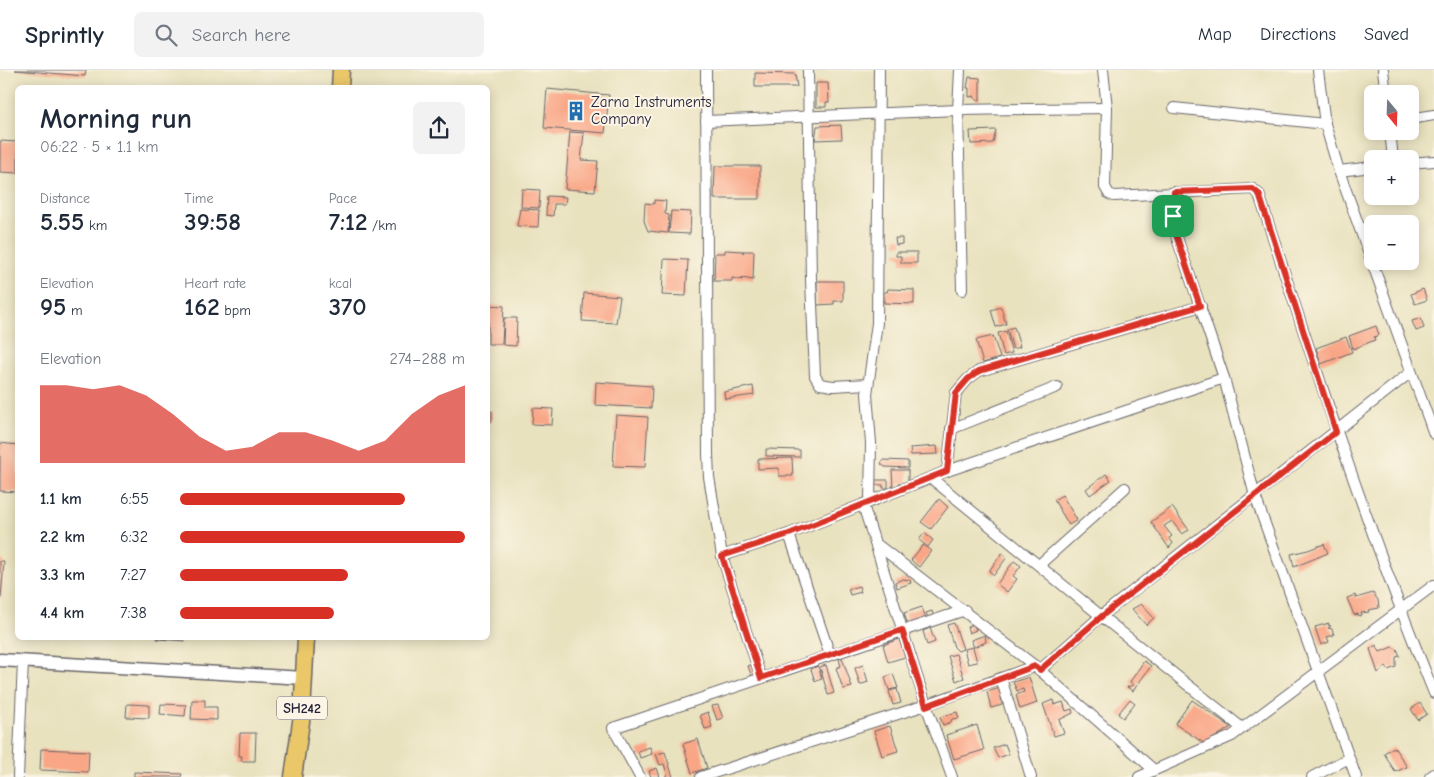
<!DOCTYPE html>
<meta charset="utf-8">
<style>
body{margin:0;font-family:"Comic Neue",sans-serif;background:#f2f2f3;color:#1f2937;height:100vh;display:flex;flex-direction:column;font-size:19px;white-space:nowrap}
*{box-sizing:border-box;margin:0}
p{font-size:16px;color:#747a83}
.icon{flex:none;width:28px;height:28px;fill:none;stroke:currentColor;stroke-width:2;stroke-linecap:round;stroke-linejoin:round}
.map{position:relative;flex:1;overflow:hidden}
.drawer{position:absolute;left:15px;top:15px;width:475px;height:555px;display:flex;flex-direction:column;background:#fff;border-radius:8px;box-shadow:0 2px 12px #0003}
.drawer>*{flex:none}
.needle{width:32px;rotate:161deg}
.tools{position:absolute;left:1364px;top:15px;display:grid;gap:10px}
.tools a{display:grid;place-items:center;width:55px;height:55px;border-radius:8px;background:#fff;box-shadow:0 2px 12px #0003;font-size:25px}
.pin{position:absolute;display:grid;place-items:center;width:42px;height:42px;color:#fff;margin:-21px;border-radius:10px;box-shadow:0 2px 8px #0006}
.round{display:grid;place-items:center;flex:none;width:52px;height:52px;border-radius:8px;background:#f2f2f3}
.headline{display:flex;align-items:center;justify-content:space-between;height:85px;padding:0 25px}
h1{font-size:28px;font-weight:600;line-height:38px}
.stats{display:grid;grid-template-columns:repeat(3,1fr);gap:8px;height:85px;padding:5px 25px}
.stats div{display:grid;align-content:center}
.stats b{font-size:25px;font-weight:600}
.stats small{font-size:14px;font-weight:400}
.stats p{font-size:14px}
.chart{height:140px;padding:10px 25px}
.chart p{display:flex;justify-content:space-between}
.chart svg{width:100%;height:90px;margin-top:5px;fill:#d93025;opacity:.7}
ul{padding:0 25px;list-style:none;font-size:16px}
li{display:grid;grid-template-columns:80px 60px 1fr;align-items:center;height:38px}
li i{height:12px;border-radius:6px;background:#d93025}
header{display:flex;align-items:center;gap:30px;box-sizing:border-box;height:70px;padding:0 25px;background:#fff;border-bottom:1px solid #e0e1e3}
header strong{font-size:24px}
nav{display:flex;gap:28px;margin-inline-start:auto;font-size:18px}
.search{width:350px;height:45px;background:#f2f2f3;display:flex;align-items:center;gap:12px;box-sizing:border-box;padding:0 18px;border-radius:8px;color:#747a83;font-size:19px}
.map>svg:first-child{display:block}
.building{fill:#f9a686}
.lines{fill:none;stroke-linecap:round;stroke-linejoin:round}
.minor-casing{stroke:#686569;stroke-width:12}
.tertiary-casing{stroke:#686569;stroke-width:15}
.primary-casing{stroke:#686569;stroke-width:19}
.minor{stroke:#fff;stroke-width:10}
.tertiary{stroke:#fff;stroke-width:12}
.primary{stroke:#eac769;stroke-width:16}
.route-casing{stroke:#fff;stroke-width:10}
.route{stroke:#d93025;stroke-width:6}
.labels{text-anchor:middle;stroke-width:4;stroke-linejoin:round;paint-order:stroke}
.shield{fill:#fcf5e5;stroke:#63616e;stroke-width:1}
.shield-label{font-size:14px;font-weight:bold;fill:#22223b}
.poi-label{font-size:15px;fill:#22223b;stroke:#fcf5e5;text-anchor:start}
</style>
<header>
<strong>Sprintly</strong>
<div class="search"><svg class="icon" aria-label="search" viewBox="0 0 24 24"><circle cx="10" cy="10" r="6"/><path d="M15 15l6 6"/></svg>Search here</div>
<nav><a>Map</a><a>Directions</a><a>Saved</a></nav>
</header>
<div class="map">
<svg width="1434" height="707" viewBox="0 0 1434 707">
<rect width="100%" height="100%" fill="#fcf5e5"/>
<filter id="ink" filterUnits="userSpaceOnUse"><feTurbulence type="fractalNoise" baseFrequency=".02" numOctaves="2"/><feDisplacementMap in="SourceGraphic" scale="10" xChannelSelector="R" yChannelSelector="G"/><feConvolveMatrix kernelMatrix="1 2 1 2 8 2 1 2 1" color-interpolation-filters="sRGB"/></filter>
<filter id="wash" filterUnits="userSpaceOnUse"><feTurbulence type="fractalNoise" baseFrequency=".0096" numOctaves="4" result="noise"/><feDisplacementMap in="SourceGraphic" scale="20" xChannelSelector="R" yChannelSelector="G"/><feGaussianBlur stdDeviation="1.12" result="paint"/><feColorMatrix in="noise" values="0 0 0 0 0 0 0 0 0 0 0 0 0 0 0 0 0 1.4 0 .05"/><feComposite in="paint" operator="in"/></filter>
<g filter="url(#wash)">
<rect width="100%" height="100%" fill="#e9e2bf"/>
<g id="blocks">
<g class="building">
<polygon points="15,0 86,0 85,6"/>
<polygon points="755,3 795,4 797,17 755,17"/>
<polygon points="969,7 980,8 980,30 976,30 974,26 969,27 969,18 967,18"/>
<polygon points="816,13 828,13 829,32 826,32 826,37 816,37"/>
<polygon points="547,19 609,25 605,63 544,58"/>
<polygon points="841,55 842,69 815,70 817,56"/>
<polygon points="996,60 993,73 971,74 970,61"/>
<polygon points="570,62 584,63 581,90 598,91 595,121 565,119"/>
<polygon points="0,71 18,72 18,103 0,102"/>
<polygon points="715,96 760,96 760,129 714,129"/>
<polygon points="522,119 540,120 539,138 521,137"/>
<polygon points="547,126 566,127 565,134 554,134 553,146 546,145"/>
<polygon points="654,130 666,131 665,144 669,145 668,163 648,161 644,151 645,133 654,134"/>
<polygon points="520,139 539,140 538,157 517,156"/>
<polygon points="671,141 691,142 690,164 669,163"/>
<polygon points="895,168 902,168 902,174 896,175"/>
<polygon points="725,180 743,181 743,183 743,181 754,181 753,210 742,208 742,210 732,208 732,211 714,211 715,183 725,183"/>
<polygon points="896,182 917,182 917,193 901,193 901,186 896,186"/>
<polygon points="664,189 688,190 686,226 662,225"/>
<polygon points="817,211 843,211 843,231 834,231 834,234 817,235"/>
<polygon points="888,219 914,220 914,234 884,233 884,222 887,222"/>
<polygon points="1423,219 1427,230 1415,234 1411,224"/>
<polygon points="584,223 620,226 616,253 582,251"/>
<polygon points="488,235 504,236 502,274 488,274"/>
<polygon points="1001,237 1006,254 996,257 991,240"/>
<polygon points="504,248 517,248 516,276 503,275"/>
<polygon points="1421,248 1424,258 1416,261 1412,251"/>
<polygon points="1376,256 1379,265 1374,267 1375,270 1353,279 1349,266"/>
<polygon points="1014,257 1020,277 1013,279 1007,259"/>
<polygon points="1006,261 1012,283 1004,285 998,263"/>
<polygon points="993,266 1000,288 983,293 976,270"/>
<polygon points="1346,267 1352,282 1321,294 1316,278"/>
<polygon points="596,312 652,316 651,338 595,335"/>
<polygon points="753,316 754,325 725,329 724,322"/>
<polygon points="533,338 553,339 552,355 532,354"/>
<polygon points="488,341 492,341 492,351 488,352"/>
<polygon points="616,345 648,347 645,397 613,396"/>
<polygon points="0,373 18,375 18,422 0,421"/>
<polygon points="937,376 938,384 911,385 910,378"/>
<polygon points="766,379 800,380 800,387 766,386"/>
<polygon points="792,388 793,406 779,406 779,398 758,399 758,389"/>
<polygon points="883,390 908,391 908,398 885,397 881,394"/>
<polygon points="892,400 908,400 908,413 899,413 899,417 893,418"/>
<polygon points="1106,404 1111,410 1090,425 1086,419"/>
<polygon points="874,410 888,410 888,418 883,418 883,415 874,415"/>
<polygon points="1062,425 1077,450 1069,455 1054,430"/>
<polygon points="939,429 948,437 931,459 921,452"/>
<polygon points="1172,437 1189,460 1182,464 1172,451 1164,456 1172,466 1169,468 1173,473 1169,478 1151,452"/>
<polygon points="924,463 933,470 928,477 919,470"/>
<polygon points="1324,474 1328,483 1294,497 1291,484 1308,480"/>
<polygon points="923,475 931,481 919,497 911,490"/>
<polygon points="1002,483 1007,487 994,505 989,501"/>
<polygon points="0,491 4,491 1,528 0,528"/>
<polygon points="1014,491 1021,496 1013,506 1017,509 1007,522 997,514"/>
<polygon points="903,509 910,510 911,513 897,518 895,512"/>
<polygon points="859,516 861,522 850,525 848,519"/>
<polygon points="1373,523 1378,530 1379,538 1368,540 1369,542 1361,543 1362,545 1359,546 1358,544 1354,545 1347,528 1355,525 1356,528"/>
<polygon points="1141,534 1154,548 1146,555 1132,539"/>
<polygon points="922,537 926,549 908,555 904,543"/>
<polygon points="932,541 934,546 928,548 926,543"/>
<polygon points="954,553 963,579 958,581 954,577 947,555"/>
<polygon points="1329,553 1328,555 1331,556 1328,558 1332,559 1334,565 1327,567 1329,572 1321,575 1315,557"/>
<polygon points="974,554 976,560 969,563 967,557"/>
<polygon points="930,558 935,572 927,575 923,561"/>
<polygon points="985,565 986,572 974,577 971,570"/>
<polygon points="157,568 186,568 185,571 157,569"/>
<polygon points="899,569 905,587 888,592 883,575"/>
<polygon points="1376,575 1380,582 1392,577 1397,579 1400,586 1396,587 1396,597 1388,600 1386,596 1378,603 1370,579"/>
<polygon points="973,577 977,592 968,594 964,579"/>
<polygon points="956,584 964,608 956,611 948,586"/>
<polygon points="842,588 852,617 843,619 836,598 841,596 839,589"/>
<polygon points="1144,591 1151,596 1133,621 1127,617 1134,615 1130,612"/>
<polygon points="753,594 757,605 752,607 748,596"/>
<polygon points="826,595 834,623 828,625 820,597"/>
<polygon points="863,595 868,612 860,615 855,598"/>
<polygon points="818,596 822,609 815,611 811,599"/>
<polygon points="893,604 898,618 889,620 885,607"/>
<polygon points="1029,607 1037,633 1020,639 1016,625 1024,622 1023,619 1017,621 1013,612"/>
<polygon points="1000,618 1002,635 991,638 987,622"/>
<polygon points="897,619 901,633 893,635 889,621"/>
<polygon points="1130,629 1135,633 1123,648 1118,644"/>
<polygon points="192,630 205,630 205,637 217,637 217,650 191,649"/>
<polygon points="1053,630 1054,635 1063,632 1066,641 1072,639 1073,643 1059,650 1064,663 1054,666 1043,634"/>
<polygon points="1192,630 1231,657 1205,674 1175,654"/>
<polygon points="1420,633 1427,644 1418,650 1411,639"/>
<polygon points="127,634 149,635 149,648 126,647"/>
<polygon points="161,634 186,635 185,646 160,644"/>
<polygon points="718,635 723,648 717,650 712,636"/>
<polygon points="708,642 712,657 705,659 700,645"/>
<polygon points="957,642 959,648 952,649 951,652 943,655 940,647"/>
<polygon points="977,655 984,680 954,689 946,665"/>
<polygon points="890,656 898,681 882,686 874,661"/>
<polygon points="240,663 256,663 255,691 241,691 242,686 239,686"/>
<polygon points="698,669 707,698 692,703 683,674"/>
<polygon points="1005,674 1009,684 998,688 993,678"/>
<polygon points="650,677 652,684 640,688 638,681"/>
<polygon points="1394,677 1407,697 1395,702 1384,683"/>
<polygon points="41,679 89,681 88,702 40,700"/>
<polygon points="665,682 673,707 665,707 667,704 664,694 660,695 656,684"/>
<polygon points="657,698 660,707 651,707 649,701"/>
<polygon points="134,702 182,704 181,707 134,707"/>
</g>
</g>
</g>
<g filter="url(#ink)">
<use href="#blocks" fill-opacity="0" stroke="#686569" stroke-width="1"/>
<g class="lines">
<defs>
<g id="minor">
<polyline points="706,0 708,384 709,407 722,486"/>
<polyline points="808,0 811,210 815,306 820,314 833,316 868,314"/>
<polyline points="960,0 958,40 962,220"/>
<path d="M 1103,0 L 1107,38 L 1105,117 L 1109,124 L 1114,126 L 1253,119 L 1259,124 C 1313,292 1367,459 1434,623"/>
<polyline points="1318,0 1325,54 1339,101"/>
<polyline points="1383,0 1386,24"/>
<polyline points="1174,38 1325,54"/>
<polyline points="1410,49 1434,45"/>
<polyline points="706,51 958,40 1107,38"/>
<polyline points="1390,61 1393,89"/>
<polyline points="1410,93 1434,91"/>
<polyline points="1372,97 1339,101 1434,364"/>
<polyline points="1174,122 1174,159 1224,308 1255,426 1356,707"/>
<polyline points="951,359 1057,317"/>
<polyline points="947,401 1224,308"/>
<polyline points="931,408 1101,546 1040,600"/>
<polyline points="870,431 871,373 867,324 877,253 879,0"/>
<polyline points="863,435 926,635 952,707"/>
<polyline points="789,464 830,585"/>
<polyline points="875,473 1035,596 1154,700"/>
<polyline points="1039,495 1125,418"/>
<polyline points="761,608 722,486 789,464 947,401 956,323 968,309 979,301 1201,236"/>
<polyline points="1001,608 1031,707"/>
<polyline points="1242,658 1101,546 1411,302"/>
<polyline points="18,707 23,592"/>
<polyline points="640,707 613,658 965,540"/>
<polyline points="701,707 926,635 1035,596"/>
<polyline points="1139,707 1232,666 1434,515"/>
<polyline points="1312,707 1349,688"/>
<polyline points="1430,707 1434,704"/>
</g>
<polyline id="tertiary" points="0,590 304,608"/>
<g id="primary">
<polyline points="340,18 341,0"/>
<polyline points="293,707 302,645 306,568"/>
</g>
</defs>
<use href="#minor" class="minor-casing"/>
<use href="#tertiary" class="tertiary-casing"/>
<use href="#primary" class="primary-casing"/>
<use href="#minor" class="minor"/>
<use href="#tertiary" class="tertiary"/>
<use href="#primary" class="primary"/>
</g>
</g>
<g class="lines" filter="url(#ink)">
<defs>
<polygon id="route" points="1253,119 1259,124 1336,362 1102,546 1040,600 1035,596 926,636 902,560 761,608 722,486 789,464 947,401 956,323 968,309 979,301 1200,236 1174,159 1174,122"/>
</defs>
<use href="#route" class="route-casing"/>
<use href="#route" class="route"/>
</g>
<defs>
<symbol id="building-bare" viewBox="-9 -9 18 18"><path d="M-4-6H4V6H1V3H-1V6H-4ZM-2.5-4.3h1.7v1.8h-1.7ZM.8-4.3h1.7v1.8H.8ZM-2.5-1h1.7V.8h-1.7ZM.8-1h1.7V.8H.8Z" fill="#1f6fb2" stroke="#fcf5e5" stroke-width="2.5" paint-order="stroke"/></symbol>
</defs>
<g fill-rule="evenodd">
<use href="#building-bare" x="562" y="27" width="28" height="28"/>
</g>
<g class="labels">
<rect class="shield" x="277" y="626.5" width="50" height="23" rx="4"/>
<g class="shield-label">
<text x="302" y="643">SH242</text>
</g>
<g class="poi-label">
<text x="591" y="37">Zarna Instruments<tspan x="591" dy="17">Company</tspan></text>
</g>
</g>
</svg>
<div class="tools">
<a><svg class="needle" viewBox="-14 -14 28 28"><path d="M0-13l5 13h-10z" fill="#e53935"/><path d="M0 13l5-13h-10z" fill="#747a83"/></svg></a>
<a>+</a>
<a>−</a>
</div>
<div class="pin" style="left:1173px;top:146px;background:#1e9e55"><svg class="icon" aria-label="arrive" viewBox="0 0 24 24"><path d="M6 21V4h12l-3 4 3 4H6"/></svg></div>
<section class="drawer">
<div class="headline"><div><h1>Morning run</h1><p>06:22 · 5 × 1.1 km</p></div><a class="round"><svg class="icon" aria-label="share" viewBox="0 0 24 24"><path d="M12 15V3M7 8l5-5 5 5M5 13v7h14v-7"/></svg></a></div>
<div class="stats">
<div><p>Distance</p><b>5.55<small> km</small></b></div>
<div><p>Time</p><b>39:58</b></div>
<div><p>Pace</p><b>7:12<small> /km</small></b></div>
</div>
<div class="stats">
<div><p>Elevation</p><b>95<small> m</small></b></div>
<div><p>Heart rate</p><b>162<small> bpm</small></b></div>
<div><p>kcal</p><b>370</b></div>
</div>
<div class="chart"><p><span>Elevation</span>274–288 m</p>
<svg viewBox="0 0 160 44" preserveAspectRatio="none"><path d="M0 44V6L10 6L20 8L30 6L40 11L50 20L60 31L70 38L80 36L90 29L100 29L110 33L120 38L130 33L140 20L150 11L160 6V44z"/></svg>
</div>
<ul>
<li><b>1.1 km</b>6:55<i style="width:79%"></i></li>
<li><b>2.2 km</b>6:32<i style="width:100%"></i></li>
<li><b>3.3 km</b>7:27<i style="width:59%"></i></li>
<li><b>4.4 km</b>7:38<i style="width:54%"></i></li>
</ul>
</section>
</div>
